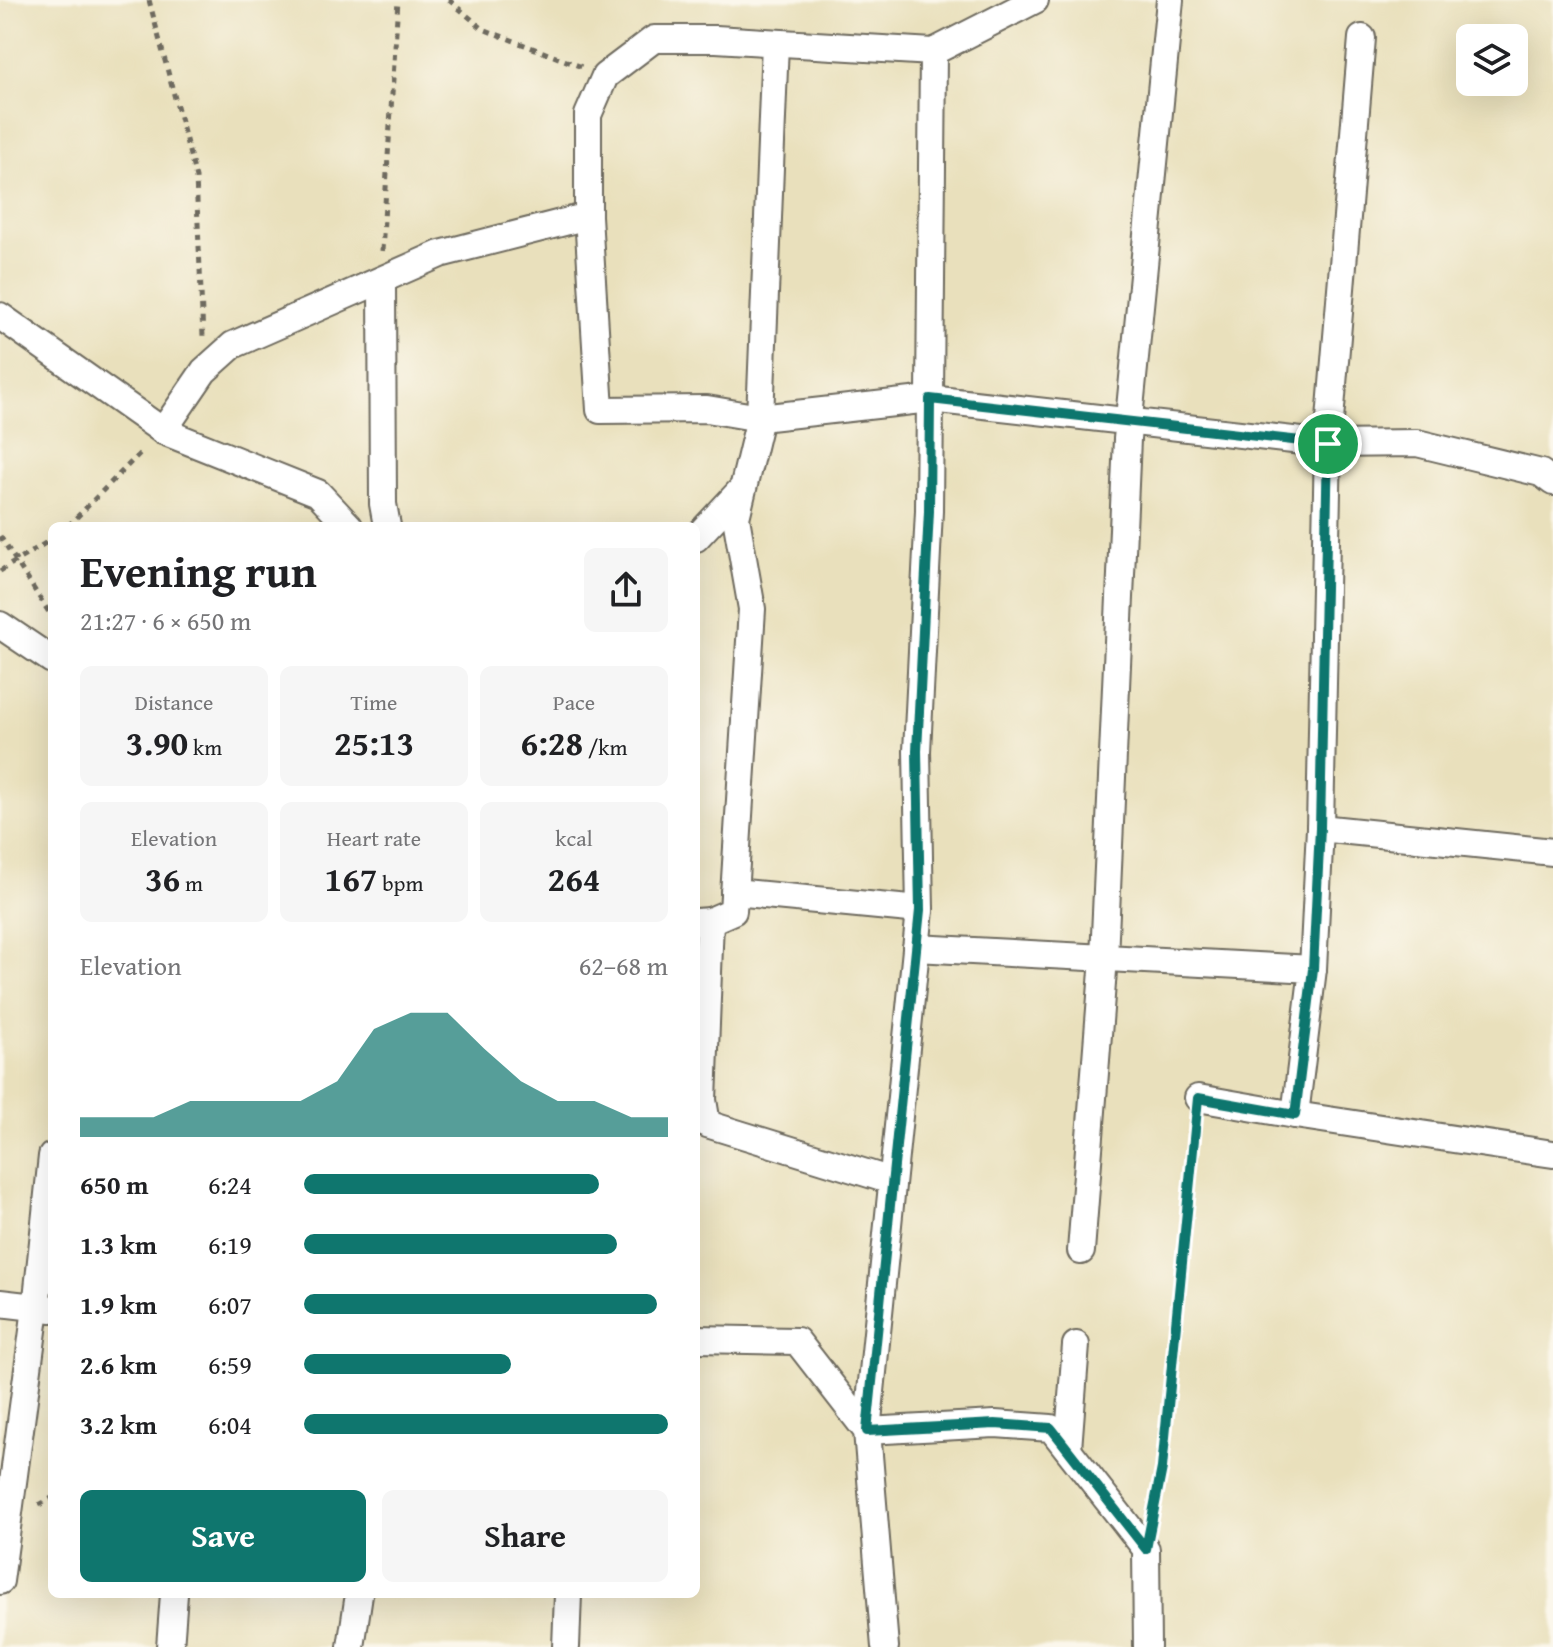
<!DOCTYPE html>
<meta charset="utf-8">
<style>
body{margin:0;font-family:"Gentium Book Plus",serif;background:#f6f6f6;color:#202124;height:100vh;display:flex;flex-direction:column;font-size:30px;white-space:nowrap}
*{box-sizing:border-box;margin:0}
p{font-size:26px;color:#757577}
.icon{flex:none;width:44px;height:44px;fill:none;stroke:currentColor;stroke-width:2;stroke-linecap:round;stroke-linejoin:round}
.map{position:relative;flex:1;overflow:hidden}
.drawer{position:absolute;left:48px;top:522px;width:652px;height:1076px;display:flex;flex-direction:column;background:#fff;border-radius:12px;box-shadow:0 8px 32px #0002}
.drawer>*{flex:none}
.tools{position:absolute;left:1456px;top:24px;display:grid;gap:16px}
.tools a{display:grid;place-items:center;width:72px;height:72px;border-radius:12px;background:#fff;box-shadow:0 8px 32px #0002;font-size:40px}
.pin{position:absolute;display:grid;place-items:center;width:68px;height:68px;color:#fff;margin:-34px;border:4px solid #fff;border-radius:50%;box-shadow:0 2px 8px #0007}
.round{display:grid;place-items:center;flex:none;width:84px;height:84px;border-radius:12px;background:#f6f6f6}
.summary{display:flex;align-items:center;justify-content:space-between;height:136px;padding:0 32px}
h1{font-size:44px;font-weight:800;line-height:60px}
.stats{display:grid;grid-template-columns:repeat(3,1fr);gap:12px;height:136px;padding:8px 32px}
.stats div{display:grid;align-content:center;border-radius:12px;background:#f6f6f6;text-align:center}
.stats b{font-size:34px;font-weight:800}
.stats small{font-size:22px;font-weight:400}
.stats p{font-size:22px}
.chart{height:224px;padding:16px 32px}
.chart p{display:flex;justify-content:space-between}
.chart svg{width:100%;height:144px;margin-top:8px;fill:#0f766e;opacity:.7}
.button{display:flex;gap:16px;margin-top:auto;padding:16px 32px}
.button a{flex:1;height:92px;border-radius:12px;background:#0f766e;color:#fff;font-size:32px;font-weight:800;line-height:92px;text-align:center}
.button a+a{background:#f6f6f6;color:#202124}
ul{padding:0 32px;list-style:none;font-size:26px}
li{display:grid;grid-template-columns:128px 96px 1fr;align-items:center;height:60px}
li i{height:20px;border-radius:10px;background:#0f766e}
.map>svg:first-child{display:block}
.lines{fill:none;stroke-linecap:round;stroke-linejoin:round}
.street-casing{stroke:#6e6a5e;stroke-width:30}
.path{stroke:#6e6a5e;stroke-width:5;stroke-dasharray:6 6;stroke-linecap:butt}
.street{stroke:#fff;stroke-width:26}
.route-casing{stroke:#fff;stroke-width:16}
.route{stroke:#0f766e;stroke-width:10}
</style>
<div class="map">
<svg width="1553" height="1647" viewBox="0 0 1553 1647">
<rect width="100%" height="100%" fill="#fbf7ec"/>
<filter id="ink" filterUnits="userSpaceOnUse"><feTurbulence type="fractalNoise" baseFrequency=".0125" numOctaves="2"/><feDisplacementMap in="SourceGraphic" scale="16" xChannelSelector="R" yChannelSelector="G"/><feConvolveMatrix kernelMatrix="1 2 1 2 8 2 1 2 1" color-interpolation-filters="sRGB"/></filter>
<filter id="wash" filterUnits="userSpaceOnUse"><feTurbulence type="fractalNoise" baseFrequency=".006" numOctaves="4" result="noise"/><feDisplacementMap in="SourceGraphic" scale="32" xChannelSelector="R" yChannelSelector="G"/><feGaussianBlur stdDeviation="1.8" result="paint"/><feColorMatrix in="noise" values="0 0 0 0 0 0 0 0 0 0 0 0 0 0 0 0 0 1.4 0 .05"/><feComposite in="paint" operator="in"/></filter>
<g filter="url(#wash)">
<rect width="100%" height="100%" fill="#e9e0bc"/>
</g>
<g filter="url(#ink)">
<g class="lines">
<defs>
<g id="street">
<polyline points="588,216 600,410 707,409 760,418 930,399 1328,444 1362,38"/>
<polyline points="382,280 383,504 387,526"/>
<polyline points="0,316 163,431"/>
<polyline points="349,526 318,493 163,431 204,371 233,345 440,254 588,216 588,115 605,76 654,39 716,39 933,52 1035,0"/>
<polyline points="696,538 740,491"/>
<polyline points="0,625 52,660"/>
<polyline points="1320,828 1328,444 1417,443 1541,473 1553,482"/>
<polyline points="734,892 920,910 917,751 929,511 933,52"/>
<polyline points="920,910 867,1431 995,1424 1051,1428 1146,1549 1147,1647"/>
<polyline points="710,921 703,1100 707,1124 892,1181"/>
<polyline points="696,922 710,921 733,911 752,609 736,518 760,418 775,43"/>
<polyline points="916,948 1313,969 1295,1115 1198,1098"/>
<polyline points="1313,969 1320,828 1553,852"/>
<polyline points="1295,1115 1553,1154"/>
<polyline points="1081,1251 1104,958 1127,439 1170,0"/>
<polyline points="0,1303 52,1309"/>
<polyline points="696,1339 797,1341 867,1431 885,1647"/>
<polyline points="1068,1449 1076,1345"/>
<polyline points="0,1581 36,1308 52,1156"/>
<polyline points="170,1647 174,1594"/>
<polyline points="351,1647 359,1594"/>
<polyline points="566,1647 568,1594"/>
</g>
</defs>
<use href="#street" class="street-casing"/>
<g class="path">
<polyline points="149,0 196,178 203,337"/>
<polyline points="449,0 483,29 582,67"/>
<polyline points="382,251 398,0"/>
<polyline points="68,526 142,451"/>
<polyline points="0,536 52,617"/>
<polyline points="0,571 52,539"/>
<polyline points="39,1505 52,1498"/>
<polyline points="1153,1515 1162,1468 1196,1123"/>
</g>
<use href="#street" class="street"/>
</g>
</g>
<g class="lines" filter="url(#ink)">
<defs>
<polygon id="route" points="930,399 1328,444 1320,828 1313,969 1295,1115 1198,1098 1162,1468 1146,1549 1051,1428 995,1424 867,1431 920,910 917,751 929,511"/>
</defs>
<use href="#route" class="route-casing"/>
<use href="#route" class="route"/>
</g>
</svg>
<div class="tools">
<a><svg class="icon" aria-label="layers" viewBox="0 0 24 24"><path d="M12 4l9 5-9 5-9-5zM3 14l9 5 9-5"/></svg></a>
</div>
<div class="pin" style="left:1328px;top:444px;background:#1e9e55"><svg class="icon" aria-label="arrive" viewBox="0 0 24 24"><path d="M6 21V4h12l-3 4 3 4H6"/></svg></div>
<section class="drawer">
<div class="summary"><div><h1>Evening run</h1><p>21:27 · 6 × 650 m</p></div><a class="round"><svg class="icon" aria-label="share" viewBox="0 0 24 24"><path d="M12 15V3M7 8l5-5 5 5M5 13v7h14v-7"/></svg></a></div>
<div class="stats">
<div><p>Distance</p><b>3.90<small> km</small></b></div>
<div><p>Time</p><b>25:13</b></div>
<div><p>Pace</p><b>6:28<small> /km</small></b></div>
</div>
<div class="stats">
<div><p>Elevation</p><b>36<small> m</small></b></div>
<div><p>Heart rate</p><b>167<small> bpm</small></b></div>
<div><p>kcal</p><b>264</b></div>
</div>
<div class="chart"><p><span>Elevation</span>62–68 m</p>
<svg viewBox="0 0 160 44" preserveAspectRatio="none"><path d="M0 44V38L10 38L20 38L30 33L40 33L50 33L60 33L70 27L80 11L90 6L100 6L110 17L120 27L130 33L140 33L150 38L160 38V44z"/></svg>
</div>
<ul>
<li><b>650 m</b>6:24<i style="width:81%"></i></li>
<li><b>1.3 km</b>6:19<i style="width:86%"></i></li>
<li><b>1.9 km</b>6:07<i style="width:97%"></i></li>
<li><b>2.6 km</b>6:59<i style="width:57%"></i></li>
<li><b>3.2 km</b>6:04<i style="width:100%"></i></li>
</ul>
<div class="button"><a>Save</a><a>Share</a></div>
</section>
</div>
